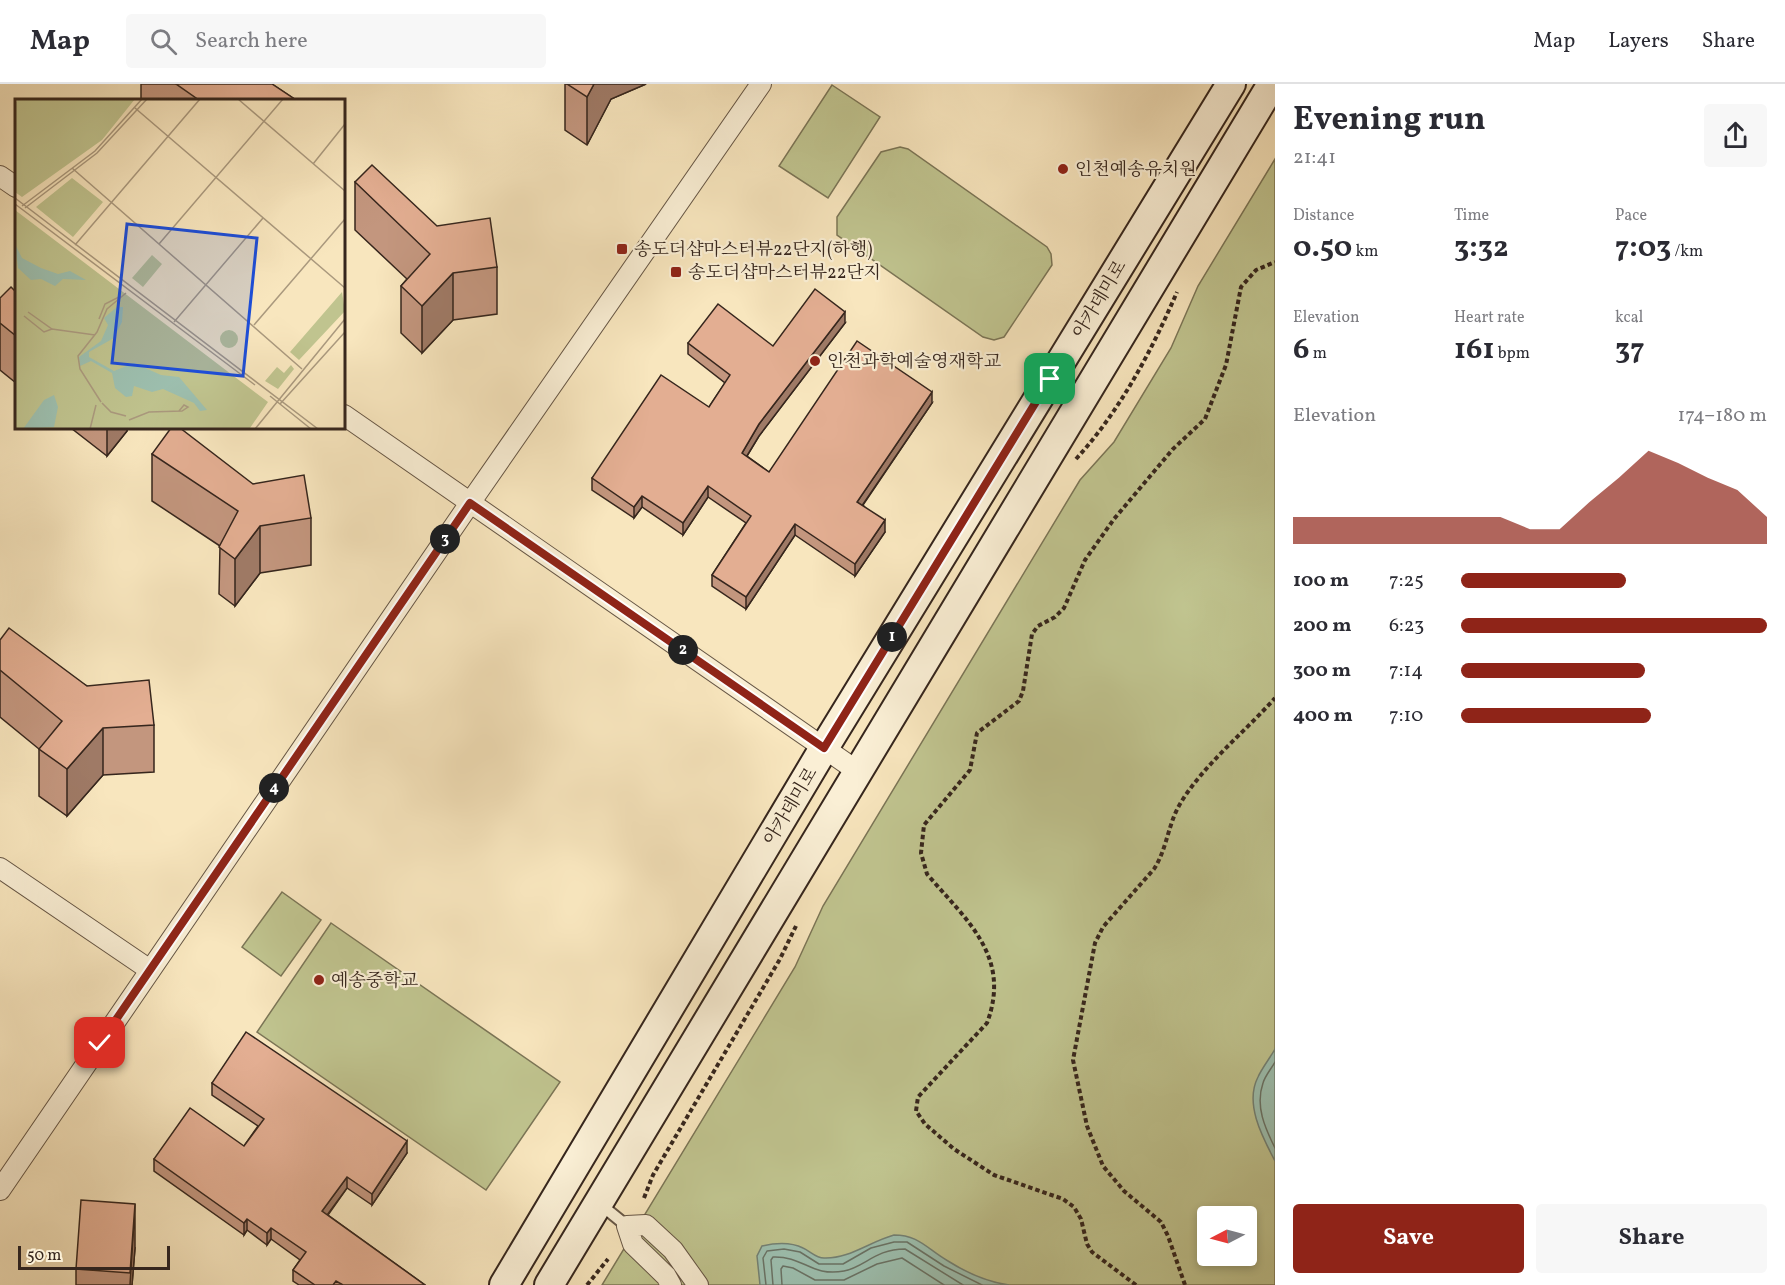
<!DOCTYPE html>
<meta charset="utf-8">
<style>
body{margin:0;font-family:Vollkorn,"Noto Serif KR",serif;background:#f7f7f7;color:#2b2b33;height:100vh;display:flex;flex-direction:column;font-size:22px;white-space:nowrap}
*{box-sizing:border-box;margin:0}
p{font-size:20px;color:#7c7c81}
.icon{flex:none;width:33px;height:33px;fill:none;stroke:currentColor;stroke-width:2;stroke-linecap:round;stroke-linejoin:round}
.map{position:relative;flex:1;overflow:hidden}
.details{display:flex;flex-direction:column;background:#fff;width:510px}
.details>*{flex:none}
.needle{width:39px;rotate:264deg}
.buttons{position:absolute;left:1197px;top:1122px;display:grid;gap:12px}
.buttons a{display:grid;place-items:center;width:60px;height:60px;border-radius:6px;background:#fff;box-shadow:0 3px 9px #0003;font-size:30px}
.scale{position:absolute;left:18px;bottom:15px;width:152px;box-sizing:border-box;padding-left:6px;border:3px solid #36261d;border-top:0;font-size:16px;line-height:21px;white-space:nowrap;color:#36261d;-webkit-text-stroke:4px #faefd5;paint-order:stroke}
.pin{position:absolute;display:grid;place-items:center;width:51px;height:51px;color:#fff;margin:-26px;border-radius:12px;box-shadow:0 3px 9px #0006}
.km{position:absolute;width:30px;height:30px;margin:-15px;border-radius:50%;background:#222;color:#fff;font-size:16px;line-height:30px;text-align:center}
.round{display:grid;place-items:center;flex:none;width:63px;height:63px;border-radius:6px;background:#f7f7f7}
.summary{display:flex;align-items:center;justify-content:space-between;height:102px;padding:0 18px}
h1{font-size:33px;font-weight:700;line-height:45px}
.figures{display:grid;grid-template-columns:repeat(3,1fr);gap:9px;height:102px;padding:6px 18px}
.figures div{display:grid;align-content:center}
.figures b{font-size:30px;font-weight:700}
.figures small{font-size:16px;font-weight:400}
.figures p{font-size:16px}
.chart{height:168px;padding:12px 18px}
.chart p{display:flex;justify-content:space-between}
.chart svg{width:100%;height:108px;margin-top:6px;fill:#8f2418;opacity:.7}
.button{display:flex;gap:12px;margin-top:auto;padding:12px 18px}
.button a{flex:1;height:69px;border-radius:6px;background:#8f2418;color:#fff;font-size:24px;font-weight:700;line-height:69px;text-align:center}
.button a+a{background:#f7f7f7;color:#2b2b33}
ul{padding:0 18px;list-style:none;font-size:20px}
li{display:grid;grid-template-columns:96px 72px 1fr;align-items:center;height:45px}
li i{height:15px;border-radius:8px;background:#8f2418}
header{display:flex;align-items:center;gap:36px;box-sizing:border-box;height:84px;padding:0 30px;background:#fff;border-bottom:2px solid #e1e1e2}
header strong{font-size:28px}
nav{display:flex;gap:33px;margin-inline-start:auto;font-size:21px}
.search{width:420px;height:54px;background:#f7f7f7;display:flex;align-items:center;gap:15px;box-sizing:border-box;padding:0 21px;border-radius:6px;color:#7c7c81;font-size:22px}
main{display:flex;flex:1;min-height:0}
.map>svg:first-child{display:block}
.green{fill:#c0c48f;stroke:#7b7556;stroke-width:1.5;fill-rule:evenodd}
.water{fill:#9dc0b0;stroke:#748275;stroke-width:1.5}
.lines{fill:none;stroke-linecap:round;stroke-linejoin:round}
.shore{stroke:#6a7366;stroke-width:1.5}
.lane-casing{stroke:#665645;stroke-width:14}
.street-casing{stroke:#665645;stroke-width:22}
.secondary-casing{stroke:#36261d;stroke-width:32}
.path{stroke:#36261d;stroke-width:4;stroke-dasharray:4.5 3;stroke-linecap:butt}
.lane{stroke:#faefd5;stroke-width:10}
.street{stroke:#faefd5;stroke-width:20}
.secondary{stroke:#faefd5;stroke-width:28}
.wall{fill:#c3967e;stroke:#36261d;stroke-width:1.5}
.shaded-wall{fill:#9f7a66;stroke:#36261d;stroke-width:1.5}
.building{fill:#e3ae92;stroke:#36261d;stroke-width:1.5}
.route-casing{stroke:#fff;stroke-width:12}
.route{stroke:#8f2418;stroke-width:8}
.poi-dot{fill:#8f2418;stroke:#faefd5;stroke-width:2}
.labels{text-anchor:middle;stroke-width:4.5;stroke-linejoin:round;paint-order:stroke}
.poi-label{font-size:18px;fill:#36261d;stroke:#faefd5;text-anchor:start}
.street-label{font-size:18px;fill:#36261d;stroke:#faefd5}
.inset-road{fill:none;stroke:#aa997e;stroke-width:1.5}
.view{fill:#1d4ed8;fill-opacity:0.15;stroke:#1d4ed8;stroke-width:3}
.inset-edge{fill:none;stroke:#36261d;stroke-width:3}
</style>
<header>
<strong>Map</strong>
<div class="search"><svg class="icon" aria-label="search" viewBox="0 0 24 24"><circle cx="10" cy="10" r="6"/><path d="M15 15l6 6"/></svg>Search here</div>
<nav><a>Map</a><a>Layers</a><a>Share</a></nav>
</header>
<main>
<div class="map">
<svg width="1275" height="1201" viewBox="0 0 1275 1201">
<rect width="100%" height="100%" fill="#f8e6be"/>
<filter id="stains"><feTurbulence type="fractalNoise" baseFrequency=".00333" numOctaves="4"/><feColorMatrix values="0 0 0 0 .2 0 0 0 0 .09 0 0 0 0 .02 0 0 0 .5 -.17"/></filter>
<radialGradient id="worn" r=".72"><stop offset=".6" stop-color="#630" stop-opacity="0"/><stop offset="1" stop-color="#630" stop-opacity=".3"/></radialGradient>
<g class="green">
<polygon points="832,1 880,33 828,114 779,82"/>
<polygon points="900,63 908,65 1047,163 1051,170 1052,181 1004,253 994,256 983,253 837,151 837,133 881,68"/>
<path d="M 1275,75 L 1275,1201 L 602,1201 L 795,883 L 823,822 L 1080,396 L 1114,358 L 1171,264 L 1198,202 ZM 1208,1132 L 1246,1132 L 1246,1172 L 1208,1172 Z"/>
<polygon points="282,808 321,836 281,892 242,863"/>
<polygon points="331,839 560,998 486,1106 257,948"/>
</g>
<g class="water">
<path d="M 1275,965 L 1275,1077 C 1263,1054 1244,1020 1258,993 C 1262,984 1270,974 1275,965 Z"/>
<path d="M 894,1151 C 919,1151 927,1165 948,1177 C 967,1189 987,1198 1009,1201 L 760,1201 L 757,1172 L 762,1162 C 775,1159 791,1158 803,1164 C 810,1167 816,1174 824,1174 C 849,1175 869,1158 894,1151 Z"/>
</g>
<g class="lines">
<g class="shore">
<path d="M 1275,978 C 1271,985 1265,992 1263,999 C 1255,1022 1265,1044 1275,1064"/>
<polyline points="766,1201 763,1174 767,1167 784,1165 800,1168 819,1180 843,1180 871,1164 894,1158 907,1158 944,1182 982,1201"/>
<path d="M 773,1201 L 771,1176 L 773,1173 C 804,1172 811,1193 844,1187 C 865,1183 875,1165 905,1165 L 963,1201"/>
<polyline points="782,1201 781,1185 783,1182 793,1184 815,1196 844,1196 877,1180 902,1174 944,1201"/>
</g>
<defs>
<polyline id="lane" points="600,1120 627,1142"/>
<g id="street">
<polyline points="0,92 16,103"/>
<polyline points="344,331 860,689"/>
<polyline points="0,784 150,886"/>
<polyline points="0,1106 470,419 761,0"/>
<polyline points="671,1201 666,1192 633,1160 627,1142 646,1141 673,1166 698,1201"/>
</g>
<g id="secondary">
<polyline points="504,1201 824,664 1231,0"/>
<polyline points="549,1201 1272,0"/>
</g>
</defs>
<use href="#lane" class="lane-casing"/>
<use href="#street" class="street-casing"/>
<use href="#secondary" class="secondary-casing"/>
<g class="path">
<path d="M 1076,375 C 1120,327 1151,268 1177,208"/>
<polyline points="644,1114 653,1091 780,875 796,842"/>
<polyline points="587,1201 608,1175"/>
<path d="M 1136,1201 L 1092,1168 L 1087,1160 L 1081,1135 L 1074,1123 L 1063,1115 L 994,1091 L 954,1065 L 925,1040 L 916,1027 L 918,1013 L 987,939 C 1012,872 966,836 927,790 L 921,769 L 924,741 L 970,686 L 977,649 L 1019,617 L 1023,607 L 1032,550 L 1038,542 L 1055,533 L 1064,524 L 1085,476 L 1114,435 L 1173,365 L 1205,335 L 1226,281 L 1241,203 L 1256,186 L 1275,178"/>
<path d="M 1185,1201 L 1168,1152 L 1161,1138 L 1124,1107 L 1103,1082 L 1087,1042 L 1073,976 L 1095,859 L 1103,843 L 1154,785 C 1167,765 1168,740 1180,720 C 1204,680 1244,649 1275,614"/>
</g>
<use href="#lane" class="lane"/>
<use href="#street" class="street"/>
<use href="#secondary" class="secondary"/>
</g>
<g class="wall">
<polygon points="141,0 272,0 296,16 141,16"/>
<polygon points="565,0 646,0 611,15 587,61 565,46"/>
<polygon points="355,98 497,183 497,230 453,236 422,269 401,249 401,202 407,195 355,146"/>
<polygon points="16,208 16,299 0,286 0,214"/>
<polygon points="845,239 759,352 747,372 769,388 932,319 863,421 885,448 855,492 795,451 746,525 712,502 712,491 746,439 708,413 683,451 642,423 634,434 592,406 592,394 709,323 725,299 688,270 688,259 773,262"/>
<polygon points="71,344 127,344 127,347 107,372"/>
<polygon points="152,370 253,400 311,434 311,481 260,489 235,522 219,510 220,462 152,417"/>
<polygon points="0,556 87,602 154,641 154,688 103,691 67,732 39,712 39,665 0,633"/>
<polygon points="212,999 407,1069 372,1121 347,1104 328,1131 425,1201 299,1201 293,1197 293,1186 300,1176 271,1155 267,1161 247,1146 244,1151 154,1087 154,1075 244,1062 258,1042 212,1011"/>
<polygon points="135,1164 132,1201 76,1201 76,1185"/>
</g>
<g class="shaded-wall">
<polygon points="594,0 646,0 611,15 587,61 587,13"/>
<polygon points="453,189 453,236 422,269 422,222"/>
<polygon points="845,228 845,239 759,352 742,380 742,369 759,340"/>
<polygon points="932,308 932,319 857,429 857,418"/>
<polygon points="107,344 127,344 127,347 107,372"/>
<polygon points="708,402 708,413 683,451 683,439"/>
<polygon points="642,412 642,423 634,434 634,423"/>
<polygon points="885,436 885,448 855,492 855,480"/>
<polygon points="795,440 795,451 746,525 746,513"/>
<polygon points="260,442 260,489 235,522 235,475"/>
<polygon points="103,644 103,691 67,732 67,685"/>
<polygon points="407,1057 407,1069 372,1121 372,1110"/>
<polygon points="347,1093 347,1104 322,1138 322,1127"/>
<polygon points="135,1120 135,1164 132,1201 130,1201"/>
<polygon points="247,1135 247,1146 244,1151 244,1139"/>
<polygon points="271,1144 271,1155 267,1161 267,1149"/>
</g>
<g class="building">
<polygon points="176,0 272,0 296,16 199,16"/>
<polygon points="567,0 594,0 587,13"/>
<polygon points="372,81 437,142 490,134 497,183 453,189 422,222 401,202 430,170 355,98"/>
<polygon points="11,203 16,208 16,252 0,239 0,214"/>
<polygon points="815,205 845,228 759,340 742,369 769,388 857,257 932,308 857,418 885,436 855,480 795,440 746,513 712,491 751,432 708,402 683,439 642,412 634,423 592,394 661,291 709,323 730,291 688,259 718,220 773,262"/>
<polygon points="171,344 180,344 253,400 304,391 311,434 260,442 235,475 219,463 238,427 152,370"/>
<polygon points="9,544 87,602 149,596 154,641 103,644 67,685 39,665 62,637 0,586 0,556"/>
<polygon points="246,948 407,1057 372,1110 347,1093 322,1127 425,1201 343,1201 336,1197 333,1201 315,1201 293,1186 306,1168 271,1144 267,1149 247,1135 244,1139 154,1075 190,1024 244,1062 264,1035 212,999"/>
<polygon points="81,1116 135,1120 130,1189 76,1185"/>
</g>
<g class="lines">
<defs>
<polyline id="route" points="100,959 470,419 824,664 1050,295"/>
</defs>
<use href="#route" class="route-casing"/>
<use href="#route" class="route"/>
</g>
<g class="poi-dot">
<circle cx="1063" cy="85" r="6"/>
<rect x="616" y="159" width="12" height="12" rx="3"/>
<rect x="670" y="182" width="12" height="12" rx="3"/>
<circle cx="815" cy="277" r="6"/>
<circle cx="319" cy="896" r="6"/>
</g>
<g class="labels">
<g class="poi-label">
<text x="1075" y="91">인천예송유치원</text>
<text x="634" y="171">송도더샵마스터뷰22단지(하행)</text>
<text x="688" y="194">송도더샵마스터뷰22단지</text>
<text x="827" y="283">인천과학예술영재학교</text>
<text x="331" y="902">예송중학교</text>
</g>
<g class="street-label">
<text transform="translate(1099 215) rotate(-59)" y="6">아카데미로</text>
<text transform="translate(790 722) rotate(-59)" y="6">아카데미로</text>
</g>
</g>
<g transform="translate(15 15)">
<rect width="330" height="330" fill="#f8e6be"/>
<path d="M 3,0 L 120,0 L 87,41 L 7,98 L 0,93 L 0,5 ZM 57,79 L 88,103 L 58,138 L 21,108 ZM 0,111 L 253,303 L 235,329 L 0,330 ZM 137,156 L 147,165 L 128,188 L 117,179 ZM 327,193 L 330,212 L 284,261 L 275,253 ZM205 240a9 9 0 1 1 18 0a9 9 0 1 1-18 0ZM 276,266 L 279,270 L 263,290 L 250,282 L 262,268 L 269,274 Z" fill="#c0c48f"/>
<path d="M 0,145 L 7,159 L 26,169 L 43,175 L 55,172 L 71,181 L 48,180 L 40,187 L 26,180 L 16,181 L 3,169 ZM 102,208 L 108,208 L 107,223 L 99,239 L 74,253 L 74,258 L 99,272 L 119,264 L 146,276 L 164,278 L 192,311 L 185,312 L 179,304 L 148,290 L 137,293 L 119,287 L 117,297 L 111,298 L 100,289 L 97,274 L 76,262 L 65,267 L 64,258 L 86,242 L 93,226 L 89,219 ZM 39,296 L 43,308 L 39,328 L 8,330 L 29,301 Z" fill="#9dc0b0"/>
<path class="inset-road" d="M 223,0 L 330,92M 120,9 L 330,189M 298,65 L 330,25M 57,69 L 287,270M 0,99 L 303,330M 0,105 L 240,286M 7,107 L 80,52 L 127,0M 10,109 L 82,54 L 132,0M 144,145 L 268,0M 60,146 L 185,0M 13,213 L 37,230 L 80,236M 9,217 L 29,233 L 37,230M 84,220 L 90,205 L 106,197M 159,223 L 248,119M 239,226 L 330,120M 255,297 L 296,330M 86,303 L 65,270 L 63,257 L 82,233 L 92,210 L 111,194M 87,304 L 96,313 L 111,317M 265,305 L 330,233M 114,321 L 134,313 L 167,312 L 173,308 L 169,306 L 164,312M 75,330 L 81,306M 240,330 L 330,220"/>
<path class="view" d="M 112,125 L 242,139 L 228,277 L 97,264 Z"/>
<rect width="330" height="330" class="inset-edge"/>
</g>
<rect width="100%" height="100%" filter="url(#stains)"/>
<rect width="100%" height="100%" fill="url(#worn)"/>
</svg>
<div class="buttons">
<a><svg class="needle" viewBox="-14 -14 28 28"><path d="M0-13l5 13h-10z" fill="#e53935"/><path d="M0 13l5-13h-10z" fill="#7c7c81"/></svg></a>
</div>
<div class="scale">50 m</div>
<div class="pin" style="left:1050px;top:295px;background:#1e9e55"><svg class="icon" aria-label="arrive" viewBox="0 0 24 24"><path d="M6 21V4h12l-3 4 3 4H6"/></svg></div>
<div class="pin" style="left:100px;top:959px;background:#d93025"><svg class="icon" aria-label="check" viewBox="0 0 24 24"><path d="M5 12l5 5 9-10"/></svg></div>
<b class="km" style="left:892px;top:553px">1</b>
<b class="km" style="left:683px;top:566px">2</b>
<b class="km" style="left:445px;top:455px">3</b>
<b class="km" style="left:274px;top:704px">4</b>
</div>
<section class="details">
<div class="summary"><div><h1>Evening run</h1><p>21:41</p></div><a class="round"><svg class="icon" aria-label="share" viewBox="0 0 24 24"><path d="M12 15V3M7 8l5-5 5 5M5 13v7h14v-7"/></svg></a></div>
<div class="figures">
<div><p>Distance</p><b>0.50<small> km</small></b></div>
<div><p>Time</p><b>3:32</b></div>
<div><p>Pace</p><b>7:03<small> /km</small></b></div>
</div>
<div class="figures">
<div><p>Elevation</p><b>6<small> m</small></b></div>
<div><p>Heart rate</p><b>161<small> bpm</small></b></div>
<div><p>kcal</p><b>37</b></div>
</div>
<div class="chart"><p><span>Elevation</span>174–180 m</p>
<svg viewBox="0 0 160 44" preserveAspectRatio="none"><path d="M0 44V33L10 33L20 33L30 33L40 33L50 33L60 33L70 33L80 38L90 38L100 27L110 17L120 6L130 11L140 17L150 22L160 33V44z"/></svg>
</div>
<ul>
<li><b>100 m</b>7:25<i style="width:54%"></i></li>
<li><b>200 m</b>6:23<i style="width:100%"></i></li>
<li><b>300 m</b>7:14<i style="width:60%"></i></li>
<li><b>400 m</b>7:10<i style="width:62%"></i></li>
</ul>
<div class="button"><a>Save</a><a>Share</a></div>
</section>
</main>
